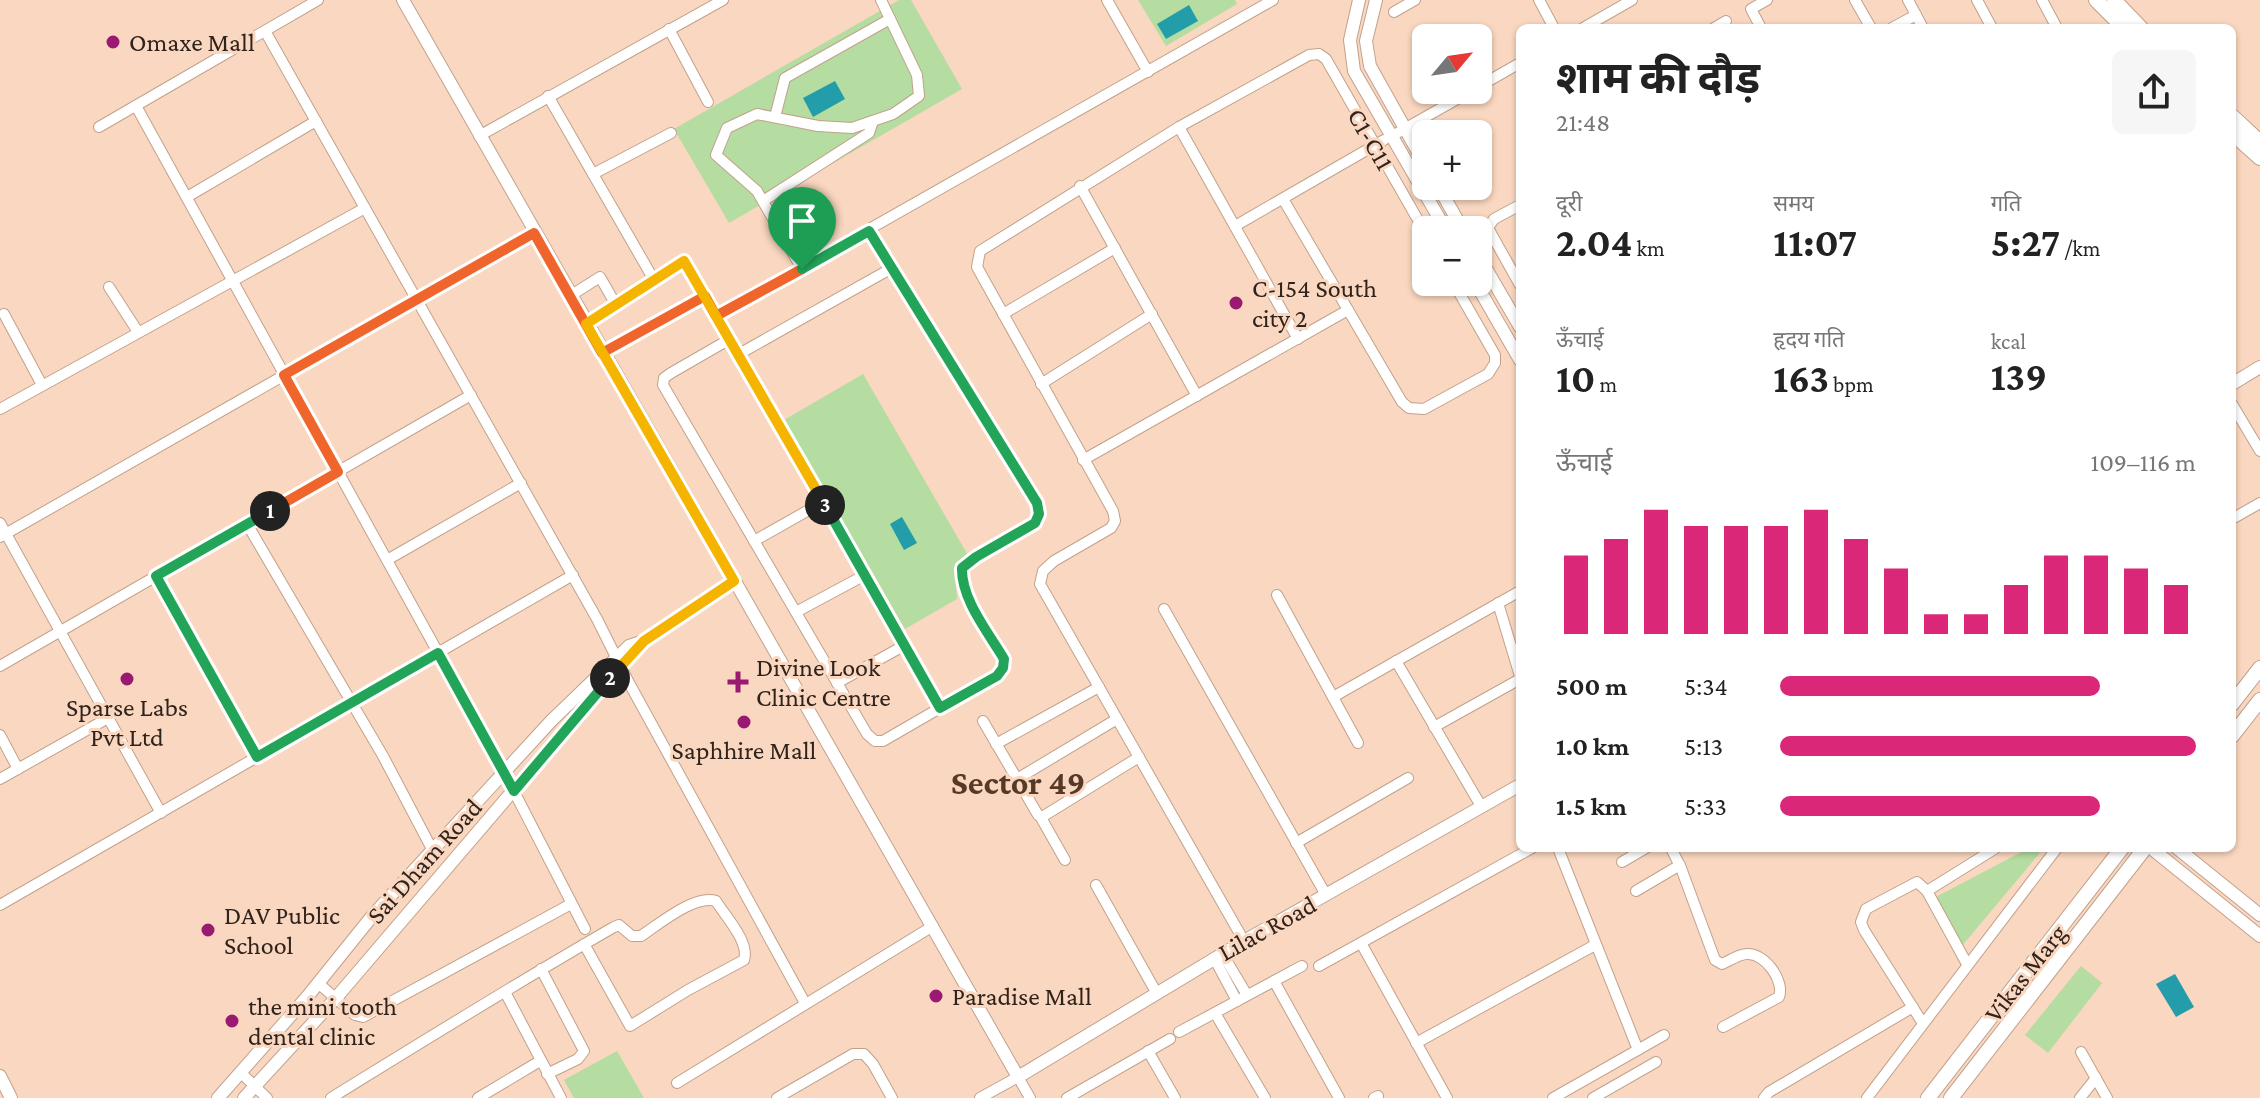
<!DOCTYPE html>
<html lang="hi">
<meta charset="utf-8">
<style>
body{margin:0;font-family:"Crimson Pro","Noto Sans Devanagari",serif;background:#f6f6f6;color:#222;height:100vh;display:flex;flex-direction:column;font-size:30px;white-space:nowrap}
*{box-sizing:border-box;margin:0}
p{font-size:26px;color:#767676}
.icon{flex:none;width:44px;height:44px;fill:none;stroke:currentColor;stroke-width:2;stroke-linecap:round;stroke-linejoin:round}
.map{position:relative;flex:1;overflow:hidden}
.panel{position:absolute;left:1516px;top:24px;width:720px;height:828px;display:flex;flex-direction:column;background:#fff;border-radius:12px;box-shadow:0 2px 6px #0004}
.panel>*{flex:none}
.needle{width:52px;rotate:61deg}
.buttons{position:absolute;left:1412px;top:24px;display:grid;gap:16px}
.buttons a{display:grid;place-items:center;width:80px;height:80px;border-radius:12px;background:#fff;box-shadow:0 2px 6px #0004;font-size:40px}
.pin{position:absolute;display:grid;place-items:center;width:68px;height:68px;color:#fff;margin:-82px -34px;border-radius:50% 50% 50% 0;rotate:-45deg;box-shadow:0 0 8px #0007}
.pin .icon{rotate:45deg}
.km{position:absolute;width:40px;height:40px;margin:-20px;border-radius:50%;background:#222;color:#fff;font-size:22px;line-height:40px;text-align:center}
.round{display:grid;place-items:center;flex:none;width:84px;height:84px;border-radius:12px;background:#f6f6f6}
.summary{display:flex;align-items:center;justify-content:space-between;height:136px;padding:0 40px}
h1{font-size:44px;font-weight:700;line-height:60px}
.metrics{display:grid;grid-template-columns:repeat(3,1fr);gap:12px;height:136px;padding:8px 40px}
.metrics div{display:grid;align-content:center}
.metrics b{font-size:40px;font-weight:700}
.metrics small{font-size:22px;font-weight:400}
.metrics p{font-size:22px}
.chart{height:224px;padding:16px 40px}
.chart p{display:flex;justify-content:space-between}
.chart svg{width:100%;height:144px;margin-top:8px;stroke:#db2777;stroke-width:6}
ul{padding:0 40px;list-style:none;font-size:26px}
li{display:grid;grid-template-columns:128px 96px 1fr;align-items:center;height:60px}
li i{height:20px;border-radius:10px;background:#db2777}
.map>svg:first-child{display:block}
.green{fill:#b5dca1}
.water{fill:#239daa}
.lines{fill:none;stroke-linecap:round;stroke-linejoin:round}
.minor-casing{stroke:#c2a18b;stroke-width:12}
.tertiary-casing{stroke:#c2a18b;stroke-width:14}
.secondary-casing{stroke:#c2a18b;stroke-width:16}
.minor{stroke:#fff;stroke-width:10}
.tertiary{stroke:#fff;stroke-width:12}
.secondary{stroke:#fff;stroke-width:14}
.split-1-casing{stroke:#fff;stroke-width:16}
.split-2-casing{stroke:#fff;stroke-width:16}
.split-3-casing{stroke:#fff;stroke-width:16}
.split-4-casing{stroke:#fff;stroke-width:16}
.split-1{stroke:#f0652b;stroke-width:10}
.split-2{stroke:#22a559;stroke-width:10}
.split-3{stroke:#f5b400;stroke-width:10}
.split-4{stroke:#22a559;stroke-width:10}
.poi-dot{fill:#991a70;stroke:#fad7c0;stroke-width:3}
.labels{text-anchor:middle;stroke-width:6;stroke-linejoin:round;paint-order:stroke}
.poi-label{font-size:26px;fill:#30231b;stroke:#fad7c0;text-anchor:start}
.street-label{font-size:26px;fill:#30231b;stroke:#fad7c0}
.district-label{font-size:34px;font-weight:bold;fill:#563a27;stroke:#fad7c0}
</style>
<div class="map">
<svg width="2260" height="1098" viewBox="0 0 2260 1098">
<rect width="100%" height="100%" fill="#fad7c0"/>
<g class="green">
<polygon points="899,0 911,0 962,89 729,223 674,129"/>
<polygon points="1138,0 1235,0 1237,4 1166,46"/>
<polygon points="863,374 969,557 955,566 957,599 905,629 784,420"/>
<polygon points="2029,848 2044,848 1961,947 1934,898"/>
<polygon points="2081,966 2102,983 2048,1053 2025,1035"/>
<polygon points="617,1051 644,1098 574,1098 564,1080"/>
</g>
<g class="water">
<polygon points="1189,5 1198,21 1166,39 1157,24"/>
<polygon points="835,81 845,99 813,117 803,98"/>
<polygon points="902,517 917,543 904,550 890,524"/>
<polygon points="2175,974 2194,1007 2176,1017 2156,984"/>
</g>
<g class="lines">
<defs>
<g id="minor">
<polyline points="1107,0 1148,72"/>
<polyline points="1539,0 1554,28"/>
<polyline points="1855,0 1871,28"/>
<polyline points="1908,0 1923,28"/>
<polyline points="1977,0 1992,28"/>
<polyline points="2042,0 2057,28"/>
<polyline points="1394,12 1415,0"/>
<polyline points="1583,28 1632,0"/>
<polyline points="1714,28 1726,21"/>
<polyline points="1761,28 1751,9 1767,0"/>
<polyline points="1892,28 1916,15"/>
<polyline points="669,29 708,102"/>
<polyline points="265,31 597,619 628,681 805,1003"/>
<polyline points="1478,87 1520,63"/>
<polyline points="548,96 654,280"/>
<polyline points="136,106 504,772 585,929"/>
<polyline points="775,117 785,78 890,19"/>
<polyline points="99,127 318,0"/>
<polyline points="1179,127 1298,339"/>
<polyline points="479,136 723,0"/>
<polyline points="1392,136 1473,90"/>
<polyline points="593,174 671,133"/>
<polyline points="1080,186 1197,396"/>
<polyline points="187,197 316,121"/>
<polyline points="1283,199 1402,402 1409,408 1424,409 1488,374 1495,363 1495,355 1453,282"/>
<polyline points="763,201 869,133 873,121"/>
<polyline points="1520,205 1494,219 1488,228 1520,285"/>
<polyline points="1235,226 1384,140"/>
<path d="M 869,231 L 1037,503 L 1039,514 L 1035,523 L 976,557 L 962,568 C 961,599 988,632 1004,659 L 1003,668 L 997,676 L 940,708"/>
<polyline points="892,268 739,354 716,316 1273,0"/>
<polyline points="802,269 757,191 716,155 727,128 757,114 818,126 852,128 893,114 919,96 917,75 881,0"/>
<polyline points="109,287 138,332"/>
<polyline points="570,296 600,277 616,305"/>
<polyline points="4,314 42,385"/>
<polyline points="1003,314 1115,248"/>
<polyline points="586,324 684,261 716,316"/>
<polyline points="730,339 671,373 664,378 663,385 867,734 875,741 883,741 940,708 739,354"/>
<polyline points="602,353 705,296"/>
<polyline points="1041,384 1152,314"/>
<polyline points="2232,404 2260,451"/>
<polyline points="0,409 365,208"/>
<polyline points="1083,460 1348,310"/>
<polyline points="2232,519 2260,503"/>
<polyline points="0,523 161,813"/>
<polyline points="247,524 383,756 433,851"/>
<polyline points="0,537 534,233"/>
<polyline points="754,541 823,502"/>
<polyline points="387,560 521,483"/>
<polyline points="156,576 257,757"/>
<polyline points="1277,595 1358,743"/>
<polyline points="1498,603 1520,676"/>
<polyline points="1164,609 1326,895"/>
<polyline points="796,612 865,575"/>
<polyline points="1396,661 1481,806"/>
<polyline points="0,666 471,395"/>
<polyline points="837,683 905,645"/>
<polyline points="1333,697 1520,591"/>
<polyline points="983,721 1038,815 1042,817 1139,757"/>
<polyline points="1434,727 1520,679"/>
<polyline points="0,735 18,769"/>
<polyline points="996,744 1099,687"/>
<polyline points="0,779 108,718"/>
<polyline points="1017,779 1117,719"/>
<polyline points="1040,816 1065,860"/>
<polyline points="1296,843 1408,778"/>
<polyline points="1558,848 1638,1050"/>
<path d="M 1671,848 L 1681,868 L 1715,960 L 1722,964 C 1729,961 1739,954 1747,954 C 1765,953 1785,981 1779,997 L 1723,1027"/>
<polyline points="1622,862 1646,848"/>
<polyline points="1096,885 1156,992"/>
<polyline points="1636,891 1680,865"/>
<polyline points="1927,891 1996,848"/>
<polyline points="0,905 573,575"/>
<polyline points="1240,934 1040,584 1043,571 1054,561 1111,528 1115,521 1113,511 977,267 980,251 1179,127 1309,55 1319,54 1326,59 1426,234"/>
<polyline points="1361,943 1447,1098"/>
<polyline points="1222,953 1247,995"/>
<polyline points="1214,958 1237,1001"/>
<polyline points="1319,966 1532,848"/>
<polyline points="541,969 584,1051 578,1059 547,1074"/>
<polyline points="1274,981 1339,1098"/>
<polyline points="318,983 355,1015 363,1017 571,904"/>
<polyline points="505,992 561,1098"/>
<polyline points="1215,1013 1265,1098"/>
<polyline points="1922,1022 1864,930 1861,922 1866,909 1917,882 1927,891 1967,964"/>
<polyline points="1179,1032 1302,966"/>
<polyline points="1416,1043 1595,945"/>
<polyline points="1148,1051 1175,1098"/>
<polyline points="2081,1052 2107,1098"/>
<polyline points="240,1072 267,1098"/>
<polyline points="677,1083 933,926"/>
<path d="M 331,1098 C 425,1040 518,982 614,927 L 619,925 L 632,936 L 641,936 C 659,924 695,894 716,901 C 725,916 750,942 744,960 L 688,990 L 630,1026 L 584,944"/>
<polyline points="478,1098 540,1061"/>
<polyline points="777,1098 853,1054 864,1054 873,1064 892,1098"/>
<polyline points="980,1098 1018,1077 1030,1098"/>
<polyline points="1067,1098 1170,1039"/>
<polyline points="1374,1098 1378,1096"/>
<polyline points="1553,1098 1664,1035"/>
<polyline points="1593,1098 1656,1062"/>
<polyline points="1764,1098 1769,1092 1913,1007"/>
<polyline points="1867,1098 2057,848"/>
<polyline points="2080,1098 2096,1078"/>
</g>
<g id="tertiary">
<polyline points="403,0 1018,1077 1244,941 1520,785"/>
<polyline points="1359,0 1350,40 1354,71 1446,230"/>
<polyline points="1376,0 1366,41 1370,66 1426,166"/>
<polyline points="1438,186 1463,230"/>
<polyline points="1478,255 1520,327"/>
<polyline points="1475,282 1520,360"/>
<polyline points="2232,384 2260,367"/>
<polyline points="2151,848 2260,936"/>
<polyline points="2177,848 2260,915"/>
<polyline points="0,1076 11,1098"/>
<polyline points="218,1098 307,997 373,915 552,720 629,646 644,641 734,581"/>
<polyline points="244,1098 335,999 605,683 644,641"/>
</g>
<g id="secondary">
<polyline points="2096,0 2124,28"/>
<polyline points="2114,0 2141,28"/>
<polyline points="2232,116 2260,142"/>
<polyline points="2232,133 2260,158"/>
<polyline points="2232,704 2260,668"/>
<polyline points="2232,736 2260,700"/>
<polyline points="1928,1098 2122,848"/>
<polyline points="1951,1098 2145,848"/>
</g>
</defs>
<use href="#minor" class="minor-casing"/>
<use href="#tertiary" class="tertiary-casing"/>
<use href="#secondary" class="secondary-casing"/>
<use href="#minor" class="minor"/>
<use href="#tertiary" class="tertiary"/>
<use href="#secondary" class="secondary"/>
</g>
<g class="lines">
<defs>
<polyline id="split-1" points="270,511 338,472 284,375 534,233 602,353 705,296 716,316 802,269"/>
<polyline id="split-2" points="270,511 156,576 257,757 438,653 514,791 610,678"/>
<polyline id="split-3" points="610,678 644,641 734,581 586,324 684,261 825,505"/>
<path id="split-4" d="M 802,269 L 869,231 L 1037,503 L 1039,514 L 1035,523 L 976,557 L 962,568 C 961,599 988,632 1004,659 L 1003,668 L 997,676 L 940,708 L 825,505"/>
</defs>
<use href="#split-1" class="split-1-casing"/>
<use href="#split-2" class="split-2-casing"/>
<use href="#split-3" class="split-3-casing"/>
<use href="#split-4" class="split-4-casing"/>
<use href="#split-1" class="split-1"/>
<use href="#split-2" class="split-2"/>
<use href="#split-3" class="split-3"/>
<use href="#split-4" class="split-4"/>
</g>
<g class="poi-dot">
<circle cx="113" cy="42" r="8"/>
<circle cx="1236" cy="303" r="8"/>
<circle cx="127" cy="679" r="8"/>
<path d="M734 670h8v8h8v8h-8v8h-8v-8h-8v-8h8z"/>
<circle cx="744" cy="722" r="8"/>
<circle cx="208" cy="930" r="8"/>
<circle cx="936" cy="996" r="8"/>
<circle cx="232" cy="1021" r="8"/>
</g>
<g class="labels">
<g class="poi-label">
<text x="129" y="51">Omaxe Mall</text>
<text x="1252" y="297">C-154 South<tspan x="1252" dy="30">city 2</tspan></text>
<text x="756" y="676">Divine Look<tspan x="756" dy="30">Clinic Centre</tspan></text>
<text x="127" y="716" text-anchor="middle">Sparse Labs<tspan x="127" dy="30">Pvt Ltd</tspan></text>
<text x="744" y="759" text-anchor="middle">Saphhire Mall</text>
<text x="224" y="924">DAV Public<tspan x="224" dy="30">School</tspan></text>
<text x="952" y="1005">Paradise Mall</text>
<text x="248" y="1015">the mini tooth<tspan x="248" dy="30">dental clinic</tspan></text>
</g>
<g class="street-label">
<text transform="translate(1371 139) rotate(60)" y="9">C1-C11</text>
<text transform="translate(424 861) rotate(-48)" y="9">Sai Dham Road</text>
<text transform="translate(1267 928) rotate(-29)" y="9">Lilac Road</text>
<text transform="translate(2025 973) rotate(-52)" y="9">Vikas Marg</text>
</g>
<g class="district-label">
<text x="1018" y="794">Sector 49</text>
</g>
</g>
</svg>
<div class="buttons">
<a><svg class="needle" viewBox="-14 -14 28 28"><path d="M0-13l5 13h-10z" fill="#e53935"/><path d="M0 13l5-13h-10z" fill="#767676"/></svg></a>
<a>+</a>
<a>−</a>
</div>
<div class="pin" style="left:802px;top:269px;background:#1e9e55"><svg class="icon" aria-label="arrive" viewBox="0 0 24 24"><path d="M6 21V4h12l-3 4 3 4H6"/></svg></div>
<b class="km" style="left:270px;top:511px">1</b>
<b class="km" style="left:610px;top:678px">2</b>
<b class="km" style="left:825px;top:505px">3</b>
<section class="panel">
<div class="summary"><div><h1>शाम की दौड़</h1><p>21:48</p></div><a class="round"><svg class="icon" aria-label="share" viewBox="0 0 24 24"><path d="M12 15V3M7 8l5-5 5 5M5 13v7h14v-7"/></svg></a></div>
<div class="metrics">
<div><p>दूरी</p><b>2.04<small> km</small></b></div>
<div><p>समय</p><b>11:07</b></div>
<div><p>गति</p><b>5:27<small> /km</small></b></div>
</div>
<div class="metrics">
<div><p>ऊँचाई</p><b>10<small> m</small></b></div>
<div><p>हृदय गति</p><b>163<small> bpm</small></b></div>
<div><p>kcal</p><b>139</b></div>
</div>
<div class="chart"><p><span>ऊँचाई</span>109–116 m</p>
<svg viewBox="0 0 160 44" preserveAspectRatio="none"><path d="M5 44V20M15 44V15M25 44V6M35 44V11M45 44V11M55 44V11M65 44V6M75 44V15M85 44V24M95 44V38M105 44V38M115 44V29M125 44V20M135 44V20M145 44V24M155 44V29"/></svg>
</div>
<ul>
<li><b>500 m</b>5:34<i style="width:77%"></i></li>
<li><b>1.0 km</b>5:13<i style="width:100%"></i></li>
<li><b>1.5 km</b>5:33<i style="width:77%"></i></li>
</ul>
</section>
</div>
